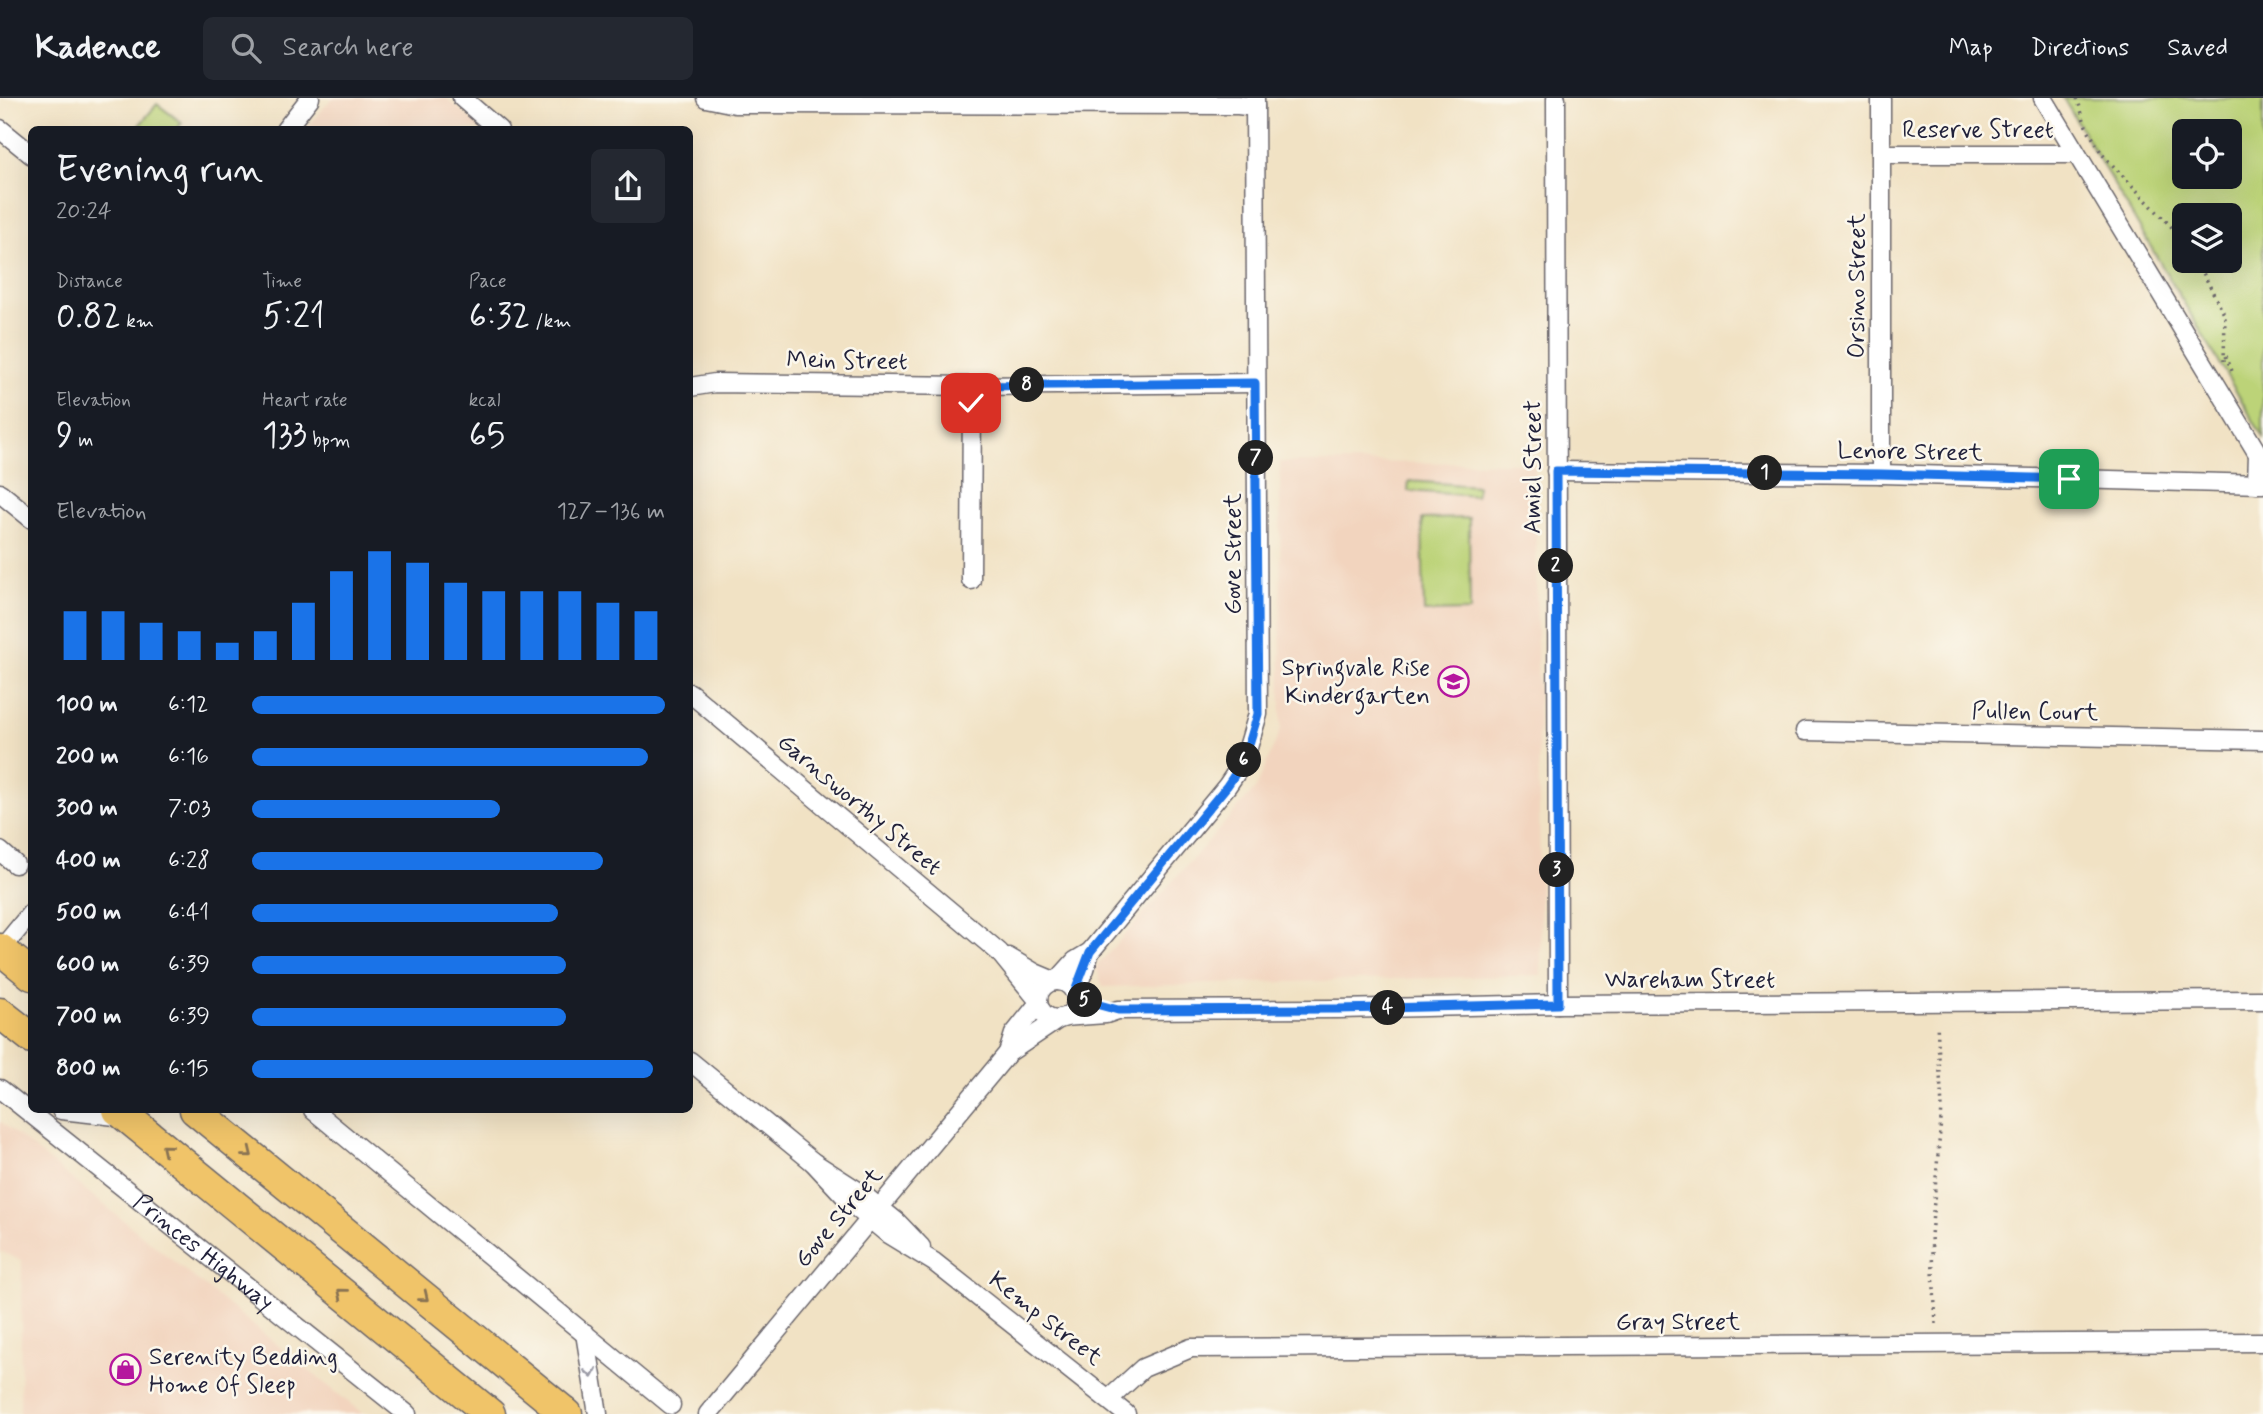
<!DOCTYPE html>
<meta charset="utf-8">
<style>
body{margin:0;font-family:Mynerve,sans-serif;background:#242831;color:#f1f3f6;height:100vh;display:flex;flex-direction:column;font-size:26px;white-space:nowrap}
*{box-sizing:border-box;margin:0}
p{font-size:23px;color:#9ea1a6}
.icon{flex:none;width:38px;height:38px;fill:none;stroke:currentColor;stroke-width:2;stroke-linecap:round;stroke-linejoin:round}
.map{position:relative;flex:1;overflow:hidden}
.details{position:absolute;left:28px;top:28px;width:665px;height:987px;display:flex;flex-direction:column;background:#171b24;border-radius:10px;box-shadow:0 7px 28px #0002}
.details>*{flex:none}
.controls{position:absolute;left:2172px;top:21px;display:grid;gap:14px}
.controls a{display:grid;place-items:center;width:70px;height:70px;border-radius:10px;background:#171b24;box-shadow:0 7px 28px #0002;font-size:35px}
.pin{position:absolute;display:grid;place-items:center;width:60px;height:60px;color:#fff;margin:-30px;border-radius:14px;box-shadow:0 4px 10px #0006}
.km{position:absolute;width:35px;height:35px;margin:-18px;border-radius:50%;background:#222;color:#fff;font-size:19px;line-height:35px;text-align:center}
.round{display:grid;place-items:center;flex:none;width:74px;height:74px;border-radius:10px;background:#242831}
.head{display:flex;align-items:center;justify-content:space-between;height:119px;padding:0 28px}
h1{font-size:38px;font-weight:600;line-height:52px}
.metrics{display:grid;grid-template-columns:repeat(3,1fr);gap:10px;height:119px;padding:7px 28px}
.metrics div{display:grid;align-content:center}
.metrics b{font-size:35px;font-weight:600}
.metrics small{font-size:19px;font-weight:400}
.metrics p{font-size:19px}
.chart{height:196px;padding:14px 28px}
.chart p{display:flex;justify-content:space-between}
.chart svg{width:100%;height:126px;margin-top:7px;stroke:#1a73e8;stroke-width:6}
ul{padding:0 28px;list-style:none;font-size:23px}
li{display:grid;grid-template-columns:112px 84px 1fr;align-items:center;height:52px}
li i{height:18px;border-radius:9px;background:#1a73e8}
header{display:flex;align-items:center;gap:42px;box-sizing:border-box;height:98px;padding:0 35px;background:#171b24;border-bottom:2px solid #363941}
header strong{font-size:33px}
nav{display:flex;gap:38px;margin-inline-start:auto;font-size:24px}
.search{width:490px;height:63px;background:#242831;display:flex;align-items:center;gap:18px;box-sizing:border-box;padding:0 24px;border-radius:10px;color:#9ea1a6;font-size:26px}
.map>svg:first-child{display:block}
.built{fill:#f2d4be}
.green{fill:#bcd378;stroke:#6f7a5a;stroke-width:2;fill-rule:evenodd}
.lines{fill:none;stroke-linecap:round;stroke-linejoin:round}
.minor-casing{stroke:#6a656b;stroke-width:21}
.trunk-casing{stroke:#6a656b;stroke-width:33}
.path{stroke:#6a656b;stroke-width:3.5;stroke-dasharray:2 5;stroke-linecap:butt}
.minor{stroke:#fff;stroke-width:18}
.trunk{stroke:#f0c469;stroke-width:30}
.oneway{stroke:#897352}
.oneway2{stroke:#9c9ca7}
.route-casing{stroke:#fff;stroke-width:14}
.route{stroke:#1a73e8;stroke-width:9}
.labels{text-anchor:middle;stroke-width:5;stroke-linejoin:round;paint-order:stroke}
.street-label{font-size:24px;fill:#22223b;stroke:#fbf7ec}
.poi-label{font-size:24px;fill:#22223b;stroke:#fbf7ec;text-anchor:end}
</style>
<header>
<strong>Kadence</strong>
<div class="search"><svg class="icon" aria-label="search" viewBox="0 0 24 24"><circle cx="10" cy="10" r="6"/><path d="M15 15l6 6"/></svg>Search here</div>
<nav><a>Map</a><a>Directions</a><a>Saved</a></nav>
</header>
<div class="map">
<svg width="2263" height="1316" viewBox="0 0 2263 1316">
<rect width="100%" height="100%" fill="#fbf7ec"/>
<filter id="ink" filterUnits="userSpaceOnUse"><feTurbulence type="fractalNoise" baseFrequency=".0143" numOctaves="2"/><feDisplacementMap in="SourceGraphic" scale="14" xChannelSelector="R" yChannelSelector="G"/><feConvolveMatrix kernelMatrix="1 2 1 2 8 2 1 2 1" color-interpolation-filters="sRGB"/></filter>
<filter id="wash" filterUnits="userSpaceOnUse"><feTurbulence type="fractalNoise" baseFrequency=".00686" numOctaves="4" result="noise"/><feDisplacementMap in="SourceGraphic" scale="28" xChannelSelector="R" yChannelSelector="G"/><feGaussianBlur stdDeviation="1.57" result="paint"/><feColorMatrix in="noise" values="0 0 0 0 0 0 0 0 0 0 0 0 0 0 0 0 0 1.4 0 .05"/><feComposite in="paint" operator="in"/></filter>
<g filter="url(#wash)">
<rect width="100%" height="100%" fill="#f1e2c4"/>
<g class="built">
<polygon points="332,0 446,0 482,31 306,31"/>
<polygon points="1280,364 1535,365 1541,877 1103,889 1096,869 1256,690 1281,631"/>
<polygon points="0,1023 363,1316 20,1316 22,1163 0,1153"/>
</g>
<g class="green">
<path d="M 2063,0 L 2263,0 L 2263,339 ZM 2230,33 L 2230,79 L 2184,79 L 2184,33 ZM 2230,117 L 2230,163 L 2184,163 L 2184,117 Z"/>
<polygon points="157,6 182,25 177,31 136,31"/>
<polygon points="1409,383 1477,388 1476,398 1408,393"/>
<polygon points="1469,420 1470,513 1424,514 1422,421"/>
</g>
</g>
<g filter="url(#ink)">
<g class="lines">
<defs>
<g id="minor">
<polyline points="462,0 499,32"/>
<polyline points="706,0 735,6 1238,7 1255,9"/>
<polyline points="1556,0 1558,906"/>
<polyline points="1881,0 1881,376"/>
<polyline points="2043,0 2258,356 2257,386"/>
<polyline points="0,31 32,57"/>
<polyline points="285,32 310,0"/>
<polyline points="1881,56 2075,56"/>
<polyline points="690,289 715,285 972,288 1255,285"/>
<polyline points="1556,373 1881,376 2263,386"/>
<polyline points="0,395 32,421"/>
<polyline points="971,482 972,288"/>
<polyline points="690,595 999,854 1038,902"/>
<polyline points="1805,633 2263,642"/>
<polyline points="0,753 15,766"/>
<polyline points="0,853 32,814"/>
<polyline points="1008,859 1035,875 1054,883"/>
<polyline points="1057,883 1075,863 1090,854 1227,688 1244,663 1258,616 1255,0"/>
<circle cx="1057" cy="902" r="19"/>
<polyline points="1074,894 1085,871 1090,854"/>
<polyline points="1063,919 1106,916 1118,912 1339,911 1558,906 2263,902"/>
<polyline points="1008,955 1014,936 1038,906"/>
<polyline points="690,963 813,1064 861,1095 897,1124 921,1149"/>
<path id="s1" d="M 0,991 L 407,1316"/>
<polyline points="61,1012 125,1019"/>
<polyline points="313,1012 671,1307"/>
<polyline points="813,1064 852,1106 888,1136 934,1164 1126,1316"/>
<polyline points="585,1235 598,1316"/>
<polyline points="1109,1301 1143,1270 1191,1250 2263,1244"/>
<polyline points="708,1316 1008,955 1060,920"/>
</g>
<g id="trunk">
<polyline points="0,851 32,877"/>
<polyline points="0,915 32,940"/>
<polyline points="118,1012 490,1316"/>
<polyline points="195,1012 567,1316"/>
</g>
</defs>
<use href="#minor" class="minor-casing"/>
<use href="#trunk" class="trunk-casing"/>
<g class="path">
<polyline points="2077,0 2086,28 2102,56 2184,142"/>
<polyline points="2197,163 2225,218 2224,263"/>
<polyline points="2226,258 2232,273"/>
<polyline points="1936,1226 1931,1138 1942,1010 1937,926"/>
</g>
<use href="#minor" class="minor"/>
<use href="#trunk" class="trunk"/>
</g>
<defs><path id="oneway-chevron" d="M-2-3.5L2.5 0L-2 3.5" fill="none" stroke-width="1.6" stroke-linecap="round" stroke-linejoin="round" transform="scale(1.75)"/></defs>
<g class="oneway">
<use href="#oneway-chevron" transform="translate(166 1051) rotate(-141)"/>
<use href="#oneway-chevron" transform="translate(248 1055) rotate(39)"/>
<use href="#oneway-chevron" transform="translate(342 1195) rotate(-141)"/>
<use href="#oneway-chevron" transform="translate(424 1199) rotate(39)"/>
</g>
<use class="oneway2" href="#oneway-chevron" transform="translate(591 1275) rotate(81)"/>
</g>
<g class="lines" filter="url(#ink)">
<defs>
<polyline id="route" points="971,305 972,288 1255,285 1258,616 1244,663 1227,688 1090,854 1074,896 1085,903 1118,912 1339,911 1558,906 1556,373 1881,376 2069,381"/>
</defs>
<use href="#route" class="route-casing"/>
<use href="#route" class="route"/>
</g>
<defs>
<symbol id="school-ring" viewBox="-11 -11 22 22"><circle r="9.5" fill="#fbf7ec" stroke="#b5179e" stroke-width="1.5"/><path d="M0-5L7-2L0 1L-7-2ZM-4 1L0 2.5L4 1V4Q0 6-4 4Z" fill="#b5179e"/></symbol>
<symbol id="shop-ring" viewBox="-11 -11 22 22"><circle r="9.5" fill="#fbf7ec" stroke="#b5179e" stroke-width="1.5"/><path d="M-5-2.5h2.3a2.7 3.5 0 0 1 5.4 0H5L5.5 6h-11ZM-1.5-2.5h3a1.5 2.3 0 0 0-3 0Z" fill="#b5179e"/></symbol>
</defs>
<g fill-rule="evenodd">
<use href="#school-ring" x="1436" y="566" width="35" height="35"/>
<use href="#shop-ring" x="108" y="1254" width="35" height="35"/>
</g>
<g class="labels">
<g class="street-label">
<text x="1978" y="39">Reserve Street</text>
<text transform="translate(1856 188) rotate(-90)" y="8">Orsino Street</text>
<text transform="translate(847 262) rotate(1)" y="8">Mein Street</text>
<text transform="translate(1910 353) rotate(1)" y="8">Lenore Street</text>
<text transform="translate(1532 369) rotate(-90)" y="8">Amiel Street</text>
<text transform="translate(1232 456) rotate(-90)" y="8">Gove Street</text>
<text transform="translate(2035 613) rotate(1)" y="8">Pullen Court</text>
<text transform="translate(860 706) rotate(40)" y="8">Garnsworthy Street</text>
<text x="1690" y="889">Wareham Street</text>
<text transform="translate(838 1119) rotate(-50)" y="8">Gove Street</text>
<text dy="8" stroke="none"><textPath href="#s1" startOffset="261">Princes Highway</textPath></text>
<text transform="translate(1046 1220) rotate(38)" y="8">Kemp Street</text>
<text x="1678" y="1231">Gray Street</text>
</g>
<g class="poi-label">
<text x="1430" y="577">Springvale Rise<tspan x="1430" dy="28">Kindergarten</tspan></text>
<text x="149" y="1266" text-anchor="start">Serenity Bedding<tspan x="149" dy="28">Home Of Sleep</tspan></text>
</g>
</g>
</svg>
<div class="controls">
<a><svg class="icon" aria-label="locate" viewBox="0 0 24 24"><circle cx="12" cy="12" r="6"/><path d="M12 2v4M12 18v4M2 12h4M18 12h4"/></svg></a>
<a><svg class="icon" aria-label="layers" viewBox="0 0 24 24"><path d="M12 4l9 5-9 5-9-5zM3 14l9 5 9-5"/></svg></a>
</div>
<div class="pin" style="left:2069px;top:381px;background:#1e9e55"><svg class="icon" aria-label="arrive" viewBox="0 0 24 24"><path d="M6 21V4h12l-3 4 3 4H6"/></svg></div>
<div class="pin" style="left:971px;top:305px;background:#d93025"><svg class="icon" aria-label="check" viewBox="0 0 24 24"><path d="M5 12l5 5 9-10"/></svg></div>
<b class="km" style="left:1765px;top:375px">1</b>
<b class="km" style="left:1556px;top:468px">2</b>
<b class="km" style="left:1557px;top:772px">3</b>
<b class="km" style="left:1388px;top:910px">4</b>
<b class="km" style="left:1085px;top:902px">5</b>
<b class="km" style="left:1244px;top:662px">6</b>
<b class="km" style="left:1256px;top:360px">7</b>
<b class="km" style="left:1027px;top:287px">8</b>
<section class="details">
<div class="head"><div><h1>Evening run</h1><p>20:24</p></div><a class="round"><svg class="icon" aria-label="share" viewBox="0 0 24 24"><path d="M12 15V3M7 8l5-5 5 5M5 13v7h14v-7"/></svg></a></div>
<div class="metrics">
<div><p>Distance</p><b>0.82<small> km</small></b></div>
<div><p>Time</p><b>5:21</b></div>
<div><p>Pace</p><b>6:32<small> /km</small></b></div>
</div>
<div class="metrics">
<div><p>Elevation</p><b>9<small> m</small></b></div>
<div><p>Heart rate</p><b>133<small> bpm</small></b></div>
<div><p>kcal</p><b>65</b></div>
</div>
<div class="chart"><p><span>Elevation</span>127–136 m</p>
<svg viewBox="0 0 160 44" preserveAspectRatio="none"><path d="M5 44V27M15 44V27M25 44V31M35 44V34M45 44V38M55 44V34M65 44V24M75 44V13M85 44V6M95 44V10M105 44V17M115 44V20M125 44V20M135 44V20M145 44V24M155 44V27"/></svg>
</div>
<ul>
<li><b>100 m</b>6:12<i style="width:100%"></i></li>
<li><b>200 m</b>6:16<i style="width:96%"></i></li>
<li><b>300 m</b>7:03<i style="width:60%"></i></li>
<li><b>400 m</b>6:28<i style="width:85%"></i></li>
<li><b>500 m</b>6:41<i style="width:74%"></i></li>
<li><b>600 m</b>6:39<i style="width:76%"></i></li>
<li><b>700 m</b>6:39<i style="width:76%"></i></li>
<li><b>800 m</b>6:15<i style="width:97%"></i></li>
</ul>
</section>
</div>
